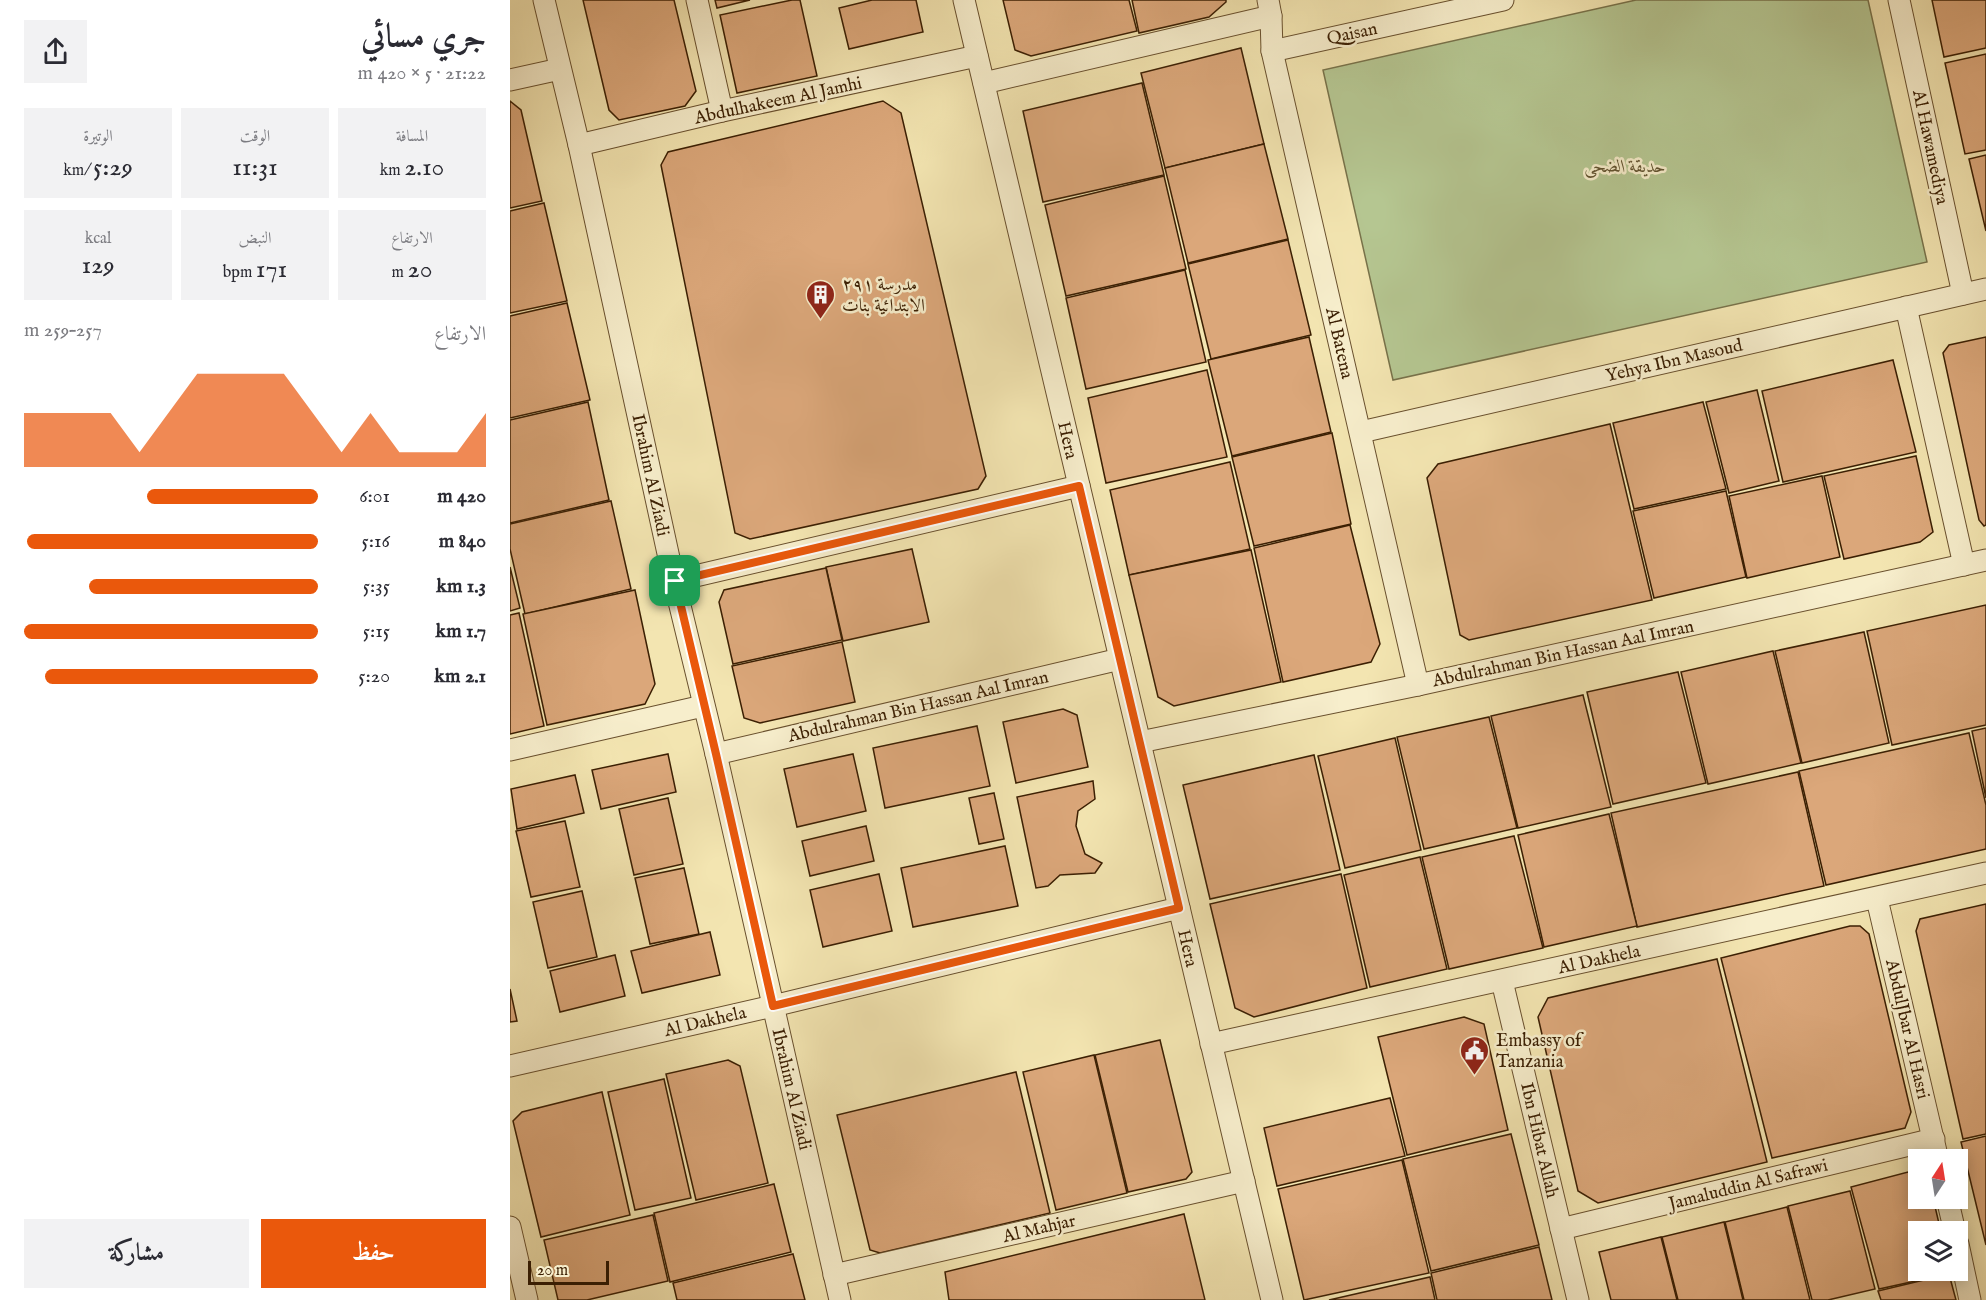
<!DOCTYPE html>
<html lang="ar">
<meta charset="utf-8">
<style>
body{margin:0;font-family:"IM FELL English",Amiri,serif;background:#f2f2f3;color:#2b2b33;direction:rtl;height:100vh;display:flex;flex-direction:column;font-size:22px;white-space:nowrap}
*{box-sizing:border-box;margin:0}
p{font-size:20px;color:#7c7c81}
.icon{flex:none;width:33px;height:33px;fill:none;stroke:currentColor;stroke-width:2;stroke-linecap:round;stroke-linejoin:round}
.map{position:relative;flex:1;overflow:hidden;direction:ltr}
.drawer{display:flex;flex-direction:column;background:#fff;width:510px}
.drawer>*{flex:none}
.needle{width:39px;rotate:12deg}
.fabs{position:absolute;left:1398px;top:1149px;display:grid;gap:12px}
.fabs a{display:grid;place-items:center;width:60px;height:60px;border-radius:0px;background:#fff;box-shadow:0 3px 15px #0003;font-size:30px}
.scale{position:absolute;left:18px;bottom:15px;width:81px;box-sizing:border-box;padding-left:6px;border:3px solid #3b1f03;border-top:0;font-size:16px;line-height:21px;white-space:nowrap;color:#3b1f03;-webkit-text-stroke:4px #f7eecc;paint-order:stroke}
.pin{position:absolute;display:grid;place-items:center;width:51px;height:51px;color:#fff;margin:-26px;border-radius:12px;box-shadow:0 3px 9px #0006}
.round{display:grid;place-items:center;flex:none;width:63px;height:63px;border-radius:0px;background:#f2f2f3}
.overview{display:flex;align-items:center;justify-content:space-between;height:102px;padding:0 24px}
h1{font-size:33px;font-weight:600;line-height:45px}
.figures{display:grid;grid-template-columns:repeat(3,1fr);gap:9px;height:102px;padding:6px 24px}
.figures div{display:grid;align-content:center;border-radius:0px;background:#f2f2f3;text-align:center}
.figures b{font-size:26px;font-weight:600}
.figures small{font-size:16px;font-weight:400}
.figures p{font-size:16px}
.chart{height:168px;padding:12px 24px}
.chart p{display:flex;justify-content:space-between}
.chart svg{width:100%;height:108px;margin-top:6px;fill:#ea580c;opacity:.7}
.cta{display:flex;gap:12px;margin-top:auto;padding:12px 24px}
.cta a{flex:1;height:69px;border-radius:0px;background:#ea580c;color:#fff;font-size:24px;font-weight:600;line-height:69px;text-align:center}
.cta a+a{background:#f2f2f3;color:#2b2b33}
ul{padding:0 24px;list-style:none;font-size:20px}
li{display:grid;grid-template-columns:96px 72px 1fr;align-items:center;height:45px}
li i{height:15px;border-radius:8px;background:#ea580c}
main{display:flex;flex:1;min-height:0}
.map>svg:first-child{display:block}
.green{fill:#b5c691;stroke:#78724a;stroke-width:1.5}
.building{fill:#dba77a;stroke:#3b1f03;stroke-width:1.5}
.lines{fill:none;stroke-linecap:round;stroke-linejoin:round}
.street-casing{stroke:#69502e;stroke-width:23}
.street{stroke:#f7eecc;stroke-width:21}
.route-casing{stroke:#fff;stroke-width:12}
.route{stroke:#ea580c;stroke-width:8}
.labels{text-anchor:middle;stroke-width:5;stroke-linejoin:round;paint-order:stroke}
.street-label{font-size:18px;fill:#3b1f03;stroke:#f7eecc}
.park-label{font-size:18px;font-style:italic;fill:#60512e;stroke:#f7eecc}
.poi-label{font-size:18px;fill:#3b1f03;stroke:#f7eecc;text-anchor:start}
</style>
<main>
<div class="map">
<svg width="1476" height="1300" viewBox="0 0 1476 1300">
<rect width="100%" height="100%" fill="#f3e5b1"/>
<filter id="stains"><feTurbulence type="fractalNoise" baseFrequency=".00333" numOctaves="4"/><feColorMatrix values="0 0 0 0 .2 0 0 0 0 .09 0 0 0 0 .02 0 0 0 .5 -.17"/></filter>
<radialGradient id="worn" r=".72"><stop offset=".6" stop-color="#630" stop-opacity="0"/><stop offset="1" stop-color="#630" stop-opacity=".3"/></radialGradient>
<polygon class="green" points="1126,0 1358,0 1417,262 883,380 813,70"/>
<g class="building">
<polygon points="73,0 164,0 186,91 175,106 109,120 99,110"/>
<polygon points="205,0 240,0 207,8"/>
<polygon points="282,0 290,0 307,76 227,93 210,15"/>
<polygon points="362,0 406,0 413,32 339,49 329,8"/>
<polygon points="493,0 619,0 627,31 521,56 505,50"/>
<polygon points="622,0 716,0 716,2 699,17 629,33"/>
<polygon points="1422,0 1476,0 1476,48 1434,57"/>
<polygon points="731,48 754,144 655,168 631,73"/>
<polygon points="1476,54 1476,150 1455,154 1435,63"/>
<polygon points="632,83 654,175 533,202 513,111"/>
<polygon points="0,101 11,110 32,201 0,208"/>
<polygon points="373,101 391,113 476,476 468,489 240,539 225,533 151,165 158,152"/>
<polygon points="754,144 778,239 678,263 655,168"/>
<polygon points="1476,155 1476,231 1459,159"/>
<polygon points="654,176 676,269 556,296 535,205"/>
<polygon points="34,203 57,301 0,313 0,211"/>
<polygon points="778,240 801,335 701,359 678,264"/>
<polygon points="675,270 696,362 576,389 556,298"/>
<polygon points="57,303 80,400 0,418 0,316"/>
<polygon points="799,337 821,432 722,456 698,360"/>
<polygon points="1476,337 1476,525 1474,526 1469,520 1433,353 1439,345"/>
<polygon points="1383,360 1406,452 1273,482 1252,391"/>
<polygon points="697,370 717,457 596,483 578,398"/>
<polygon points="1247,390 1269,481 1219,493 1196,402"/>
<polygon points="78,402 99,500 0,523 0,420"/>
<polygon points="1193,402 1216,489 1124,509 1103,423"/>
<polygon points="1100,424 1142,600 959,640 950,635 917,478 928,464"/>
<polygon points="822,433 841,524 744,546 722,457"/>
<polygon points="1406,456 1423,532 1410,542 1334,559 1314,476"/>
<polygon points="720,462 740,549 619,575 600,490"/>
<polygon points="1312,476 1330,557 1237,578 1219,496"/>
<polygon points="1216,491 1236,577 1144,598 1123,511"/>
<polygon points="101,501 121,589 15,614 0,549 0,524"/>
<polygon points="840,525 870,644 861,662 773,682 744,548"/>
<polygon points="402,549 419,622 333,641 316,567"/>
<polygon points="741,550 771,682 664,706 648,697 619,575"/>
<polygon points="0,567 10,608 0,611"/>
<polygon points="316,568 332,640 223,664 209,602 214,590"/>
<polygon points="125,590 145,684 135,704 37,725 13,614"/>
<polygon points="1476,605 1476,725 1382,745 1357,631"/>
<polygon points="9,613 34,726 0,734 0,615"/>
<polygon points="1354,632 1379,743 1292,763 1265,651"/>
<polygon points="332,642 345,702 250,723 234,718 222,666"/>
<polygon points="1263,651 1291,763 1198,784 1171,672"/>
<polygon points="1168,672 1196,783 1103,804 1077,692"/>
<polygon points="1073,695 1101,807 1008,828 981,716"/>
<polygon points="553,709 567,715 578,767 506,783 493,722"/>
<polygon points="979,717 1007,828 914,849 887,737"/>
<polygon points="467,726 480,786 375,808 363,748"/>
<polygon points="1476,728 1476,798 1462,731"/>
<polygon points="1459,733 1476,805 1476,849 1316,885 1289,771"/>
<polygon points="885,738 911,850 835,868 808,756"/>
<polygon points="158,754 166,792 91,809 82,770"/>
<polygon points="343,754 356,811 287,827 274,769"/>
<polygon points="804,755 830,870 700,899 673,785"/>
<polygon points="1288,772 1314,886 1127,927 1101,813"/>
<polygon points="65,775 74,813 7,829 1,789"/>
<polygon points="583,781 585,799 568,811 566,826 575,854 592,863 585,873 550,875 538,886 526,888 507,797"/>
<polygon points="484,793 494,839 469,844 459,798"/>
<polygon points="158,798 173,864 124,875 109,809"/>
<polygon points="1099,814 1127,926 1034,947 1008,835"/>
<polygon points="55,821 70,887 21,897 6,831"/>
<polygon points="356,826 364,861 300,876 292,841"/>
<polygon points="1004,836 1033,948 939,969 912,857"/>
<polygon points="495,846 508,906 403,927 391,868"/>
<polygon points="910,857 937,969 860,987 834,875"/>
<polygon points="174,868 189,934 140,944 125,878"/>
<polygon points="369,874 382,931 313,947 300,890"/>
<polygon points="831,874 857,988 744,1017 725,1008 700,904"/>
<polygon points="72,891 87,957 38,968 23,902"/>
<polygon points="1476,904 1476,1134 1453,1139 1406,931 1410,919"/>
<polygon points="1340,926 1350,926 1359,934 1401,1112 1395,1128 1262,1158 1211,958"/>
<polygon points="200,932 210,975 132,993 121,951"/>
<polygon points="105,955 115,996 50,1012 40,971"/>
<polygon points="1207,959 1257,1162 1088,1203 1068,1191 1028,1017 1038,998"/>
<polygon points="0,989 7,1021 0,1022"/>
<polygon points="954,1017 974,1024 998,1130 897,1155 868,1037"/>
<polygon points="650,1040 682,1172 676,1179 618,1192 585,1055"/>
<polygon points="584,1055 617,1193 546,1210 513,1072"/>
<polygon points="218,1060 230,1066 258,1183 186,1200 156,1074"/>
<polygon points="506,1072 540,1213 370,1253 360,1250 327,1115"/>
<polygon points="154,1079 181,1198 125,1210 98,1092"/>
<polygon points="92,1092 120,1215 31,1237 3,1121 12,1112"/>
<polygon points="880,1098 895,1156 767,1186 754,1128"/>
<polygon points="1001,1134 1029,1245 921,1271 893,1159"/>
<polygon points="1476,1136 1476,1245 1451,1142"/>
<polygon points="892,1160 919,1273 794,1300 768,1189"/>
<polygon points="1398,1172 1408,1178 1408,1198 1423,1198 1431,1232 1408,1232 1408,1270 1441,1270 1442,1273 1369,1289 1341,1187"/>
<polygon points="264,1184 281,1252 160,1282 144,1213"/>
<polygon points="1340,1191 1365,1289 1318,1300 1302,1300 1278,1206"/>
<polygon points="1277,1207 1300,1300 1234,1300 1215,1222"/>
<polygon points="674,1214 695,1300 439,1300 435,1272"/>
<polygon points="143,1215 158,1281 77,1300 48,1300 34,1240"/>
<polygon points="1214,1222 1233,1300 1168,1300 1152,1237"/>
<polygon points="1151,1237 1167,1300 1101,1300 1089,1252"/>
<polygon points="1029,1247 1042,1300 927,1300 921,1273"/>
<polygon points="283,1254 295,1300 167,1300 163,1283"/>
<polygon points="1439,1274 1446,1300 1371,1300 1368,1291"/>
<polygon points="920,1277 925,1300 819,1300"/>
</g>
<g class="lines">
<defs>
<g id="street">
<polyline points="34,0 69,145 164,581 206,754 330,1300"/>
<polyline points="187,0 212,111"/>
<polyline points="454,0 762,1300"/>
<polyline points="758,0 761,16 762,51 908,685"/>
<polyline points="1389,0 1453,294"/>
<polyline points="762,51 993,0"/>
<polyline points="0,80 50,69"/>
<polyline points="474,83 761,16"/>
<polyline points="69,145 212,111 467,56"/>
<polyline points="1396,307 1454,565"/>
<polyline points="851,432 1476,289"/>
<polyline points="164,581 569,486"/>
<polyline points="630,742 908,685 1476,560"/>
<polyline points="0,750 193,706"/>
<polyline points="206,754 610,659"/>
<polyline points="1367,899 1428,1160"/>
<polyline points="992,981 1068,1300"/>
<polyline points="701,1044 1476,873"/>
<polyline points="0,1066 263,1006 669,908"/>
<polyline points="1437,1198 1445,1232"/>
<polyline points="0,1227 17,1300"/>
<polyline points="1051,1229 1424,1139"/>
<polyline points="1448,1244 1460,1300"/>
<polyline points="324,1275 734,1181"/>
</g>
</defs>
<use href="#street" class="street-casing"/>
<use href="#street" class="street"/>
</g>
<g class="lines">
<defs>
<polygon id="route" points="569,486 669,908 263,1006 206,754 165,581"/>
</defs>
<use href="#route" class="route-casing"/>
<use href="#route" class="route"/>
</g>
<defs>
<symbol id="building-pin" viewBox="-11 -11 22 30"><path d="M0 17L-7.5 6A9.5 9.5 0 1 1 7.5 6Z" fill="#8f2418" stroke="#f7eecc"/><path d="M-4-6H4V6H1V3H-1V6H-4ZM-2.5-4.3h1.7v1.8h-1.7ZM.8-4.3h1.7v1.8H.8ZM-2.5-1h1.7V.8h-1.7ZM.8-1h1.7V.8H.8Z" fill="#fff"/></symbol>
<symbol id="civic-pin" viewBox="-11 -11 22 30"><path d="M0 17L-7.5 6A9.5 9.5 0 1 1 7.5 6Z" fill="#8f2418" stroke="#f7eecc"/><path d="M-.6-6.5H3V-4.5H.6V-3L4-1V1h2V6H-6V1h2V-1L-.6-3ZM-1.2 2.5V6h2.4V2.5Z" fill="#fff"/></symbol>
</defs>
<g fill-rule="evenodd">
<use href="#building-pin" x="294" y="278" width="33" height="45"/>
<use href="#civic-pin" x="948" y="1034" width="33" height="45"/>
</g>
<g class="labels">
<g class="street-label">
<text transform="translate(842 33) rotate(-12)" y="6">Qaisan</text>
<text transform="translate(268 100) rotate(-12)" y="6">Abdulhakeem Al Jamhi</text>
<text transform="translate(1421 147) rotate(78)" y="6">Al Hawamediya</text>
<text transform="translate(830 343) rotate(77)" y="6">Al Batena</text>
<text transform="translate(1164 360) rotate(-13)" y="6">Yehya Ibn Masoud</text>
<text transform="translate(558 440) rotate(77)" y="6">Hera</text>
<text transform="translate(141 475) rotate(78)" y="6">Ibrahim Al Ziadi</text>
<text transform="translate(1053 653) rotate(-12)" y="6">Abdulrahman Bin Hassan Aal Imran</text>
<text transform="translate(408 706) rotate(-13)" y="6">Abdulrahman Bin Hassan Aal Imran</text>
<text transform="translate(678 948) rotate(77)" y="6">Hera</text>
<text transform="translate(1089 959) rotate(-12)" y="6">Al Dakhela</text>
<text transform="translate(195 1021) rotate(-13)" y="6">Al Dakhela</text>
<text transform="translate(1398 1029) rotate(77)" y="6">AbdulJbar Al Hasri</text>
<text transform="translate(282 1089) rotate(77)" y="6">Ibrahim Al Ziadi</text>
<text transform="translate(1030 1140) rotate(77)" y="6">Ibn Hibat Allah</text>
<text transform="translate(1238 1184) rotate(-14)" y="6">Jamaluddin Al Safrawi</text>
<text transform="translate(529 1228) rotate(-13)" y="6">Al Mahjar</text>
</g>
<g class="park-label">
<text x="1115" y="172">حديقة الضحى</text>
</g>
<g class="poi-label">
<text x="332" y="290">مدرسة ٢٩١<tspan x="332" dy="21">الابتدائية بنات</tspan></text>
<text x="986" y="1046">Embassy of<tspan x="986" dy="21">Tanzania</tspan></text>
</g>
</g>
<rect width="100%" height="100%" filter="url(#stains)"/>
<rect width="100%" height="100%" fill="url(#worn)"/>
</svg>
<div class="fabs">
<a><svg class="needle" viewBox="-14 -14 28 28"><path d="M0-13l5 13h-10z" fill="#e53935"/><path d="M0 13l5-13h-10z" fill="#7c7c81"/></svg></a>
<a><svg class="icon" aria-label="layers" viewBox="0 0 24 24"><path d="M12 4l9 5-9 5-9-5zM3 14l9 5 9-5"/></svg></a>
</div>
<div class="scale">20 m</div>
<div class="pin" style="left:165px;top:581px;background:#1e9e55"><svg class="icon" aria-label="arrive" viewBox="0 0 24 24"><path d="M6 21V4h12l-3 4 3 4H6"/></svg></div>
</div>
<section class="drawer">
<div class="overview"><div><h1>جري مسائي</h1><p>21:22 · 5 × 420 m</p></div><a class="round"><svg class="icon" aria-label="share" viewBox="0 0 24 24"><path d="M12 15V3M7 8l5-5 5 5M5 13v7h14v-7"/></svg></a></div>
<div class="figures">
<div><p>المسافة</p><b>2.10<small> km</small></b></div>
<div><p>الوقت</p><b>11:31</b></div>
<div><p>الوتيرة</p><b>5:29<small> /km</small></b></div>
</div>
<div class="figures">
<div><p>الارتفاع</p><b>20<small> m</small></b></div>
<div><p>النبض</p><b>171<small> bpm</small></b></div>
<div><p>kcal</p><b>129</b></div>
</div>
<div class="chart"><p><span>الارتفاع</span>257–259 m</p>
<svg viewBox="0 0 160 44" preserveAspectRatio="none"><path d="M0 44V22L10 22L20 22L30 22L40 38L50 22L60 6L70 6L80 6L90 6L100 22L110 38L120 22L130 38L140 38L150 38L160 22V44z"/></svg>
</div>
<ul>
<li><b>420 m</b>6:01<i style="width:58%"></i></li>
<li><b>840 m</b>5:16<i style="width:99%"></i></li>
<li><b>1.3 km</b>5:35<i style="width:78%"></i></li>
<li><b>1.7 km</b>5:15<i style="width:100%"></i></li>
<li><b>2.1 km</b>5:20<i style="width:93%"></i></li>
</ul>
<div class="cta"><a>حفظ</a><a>مشاركة</a></div>
</section>
</main>
